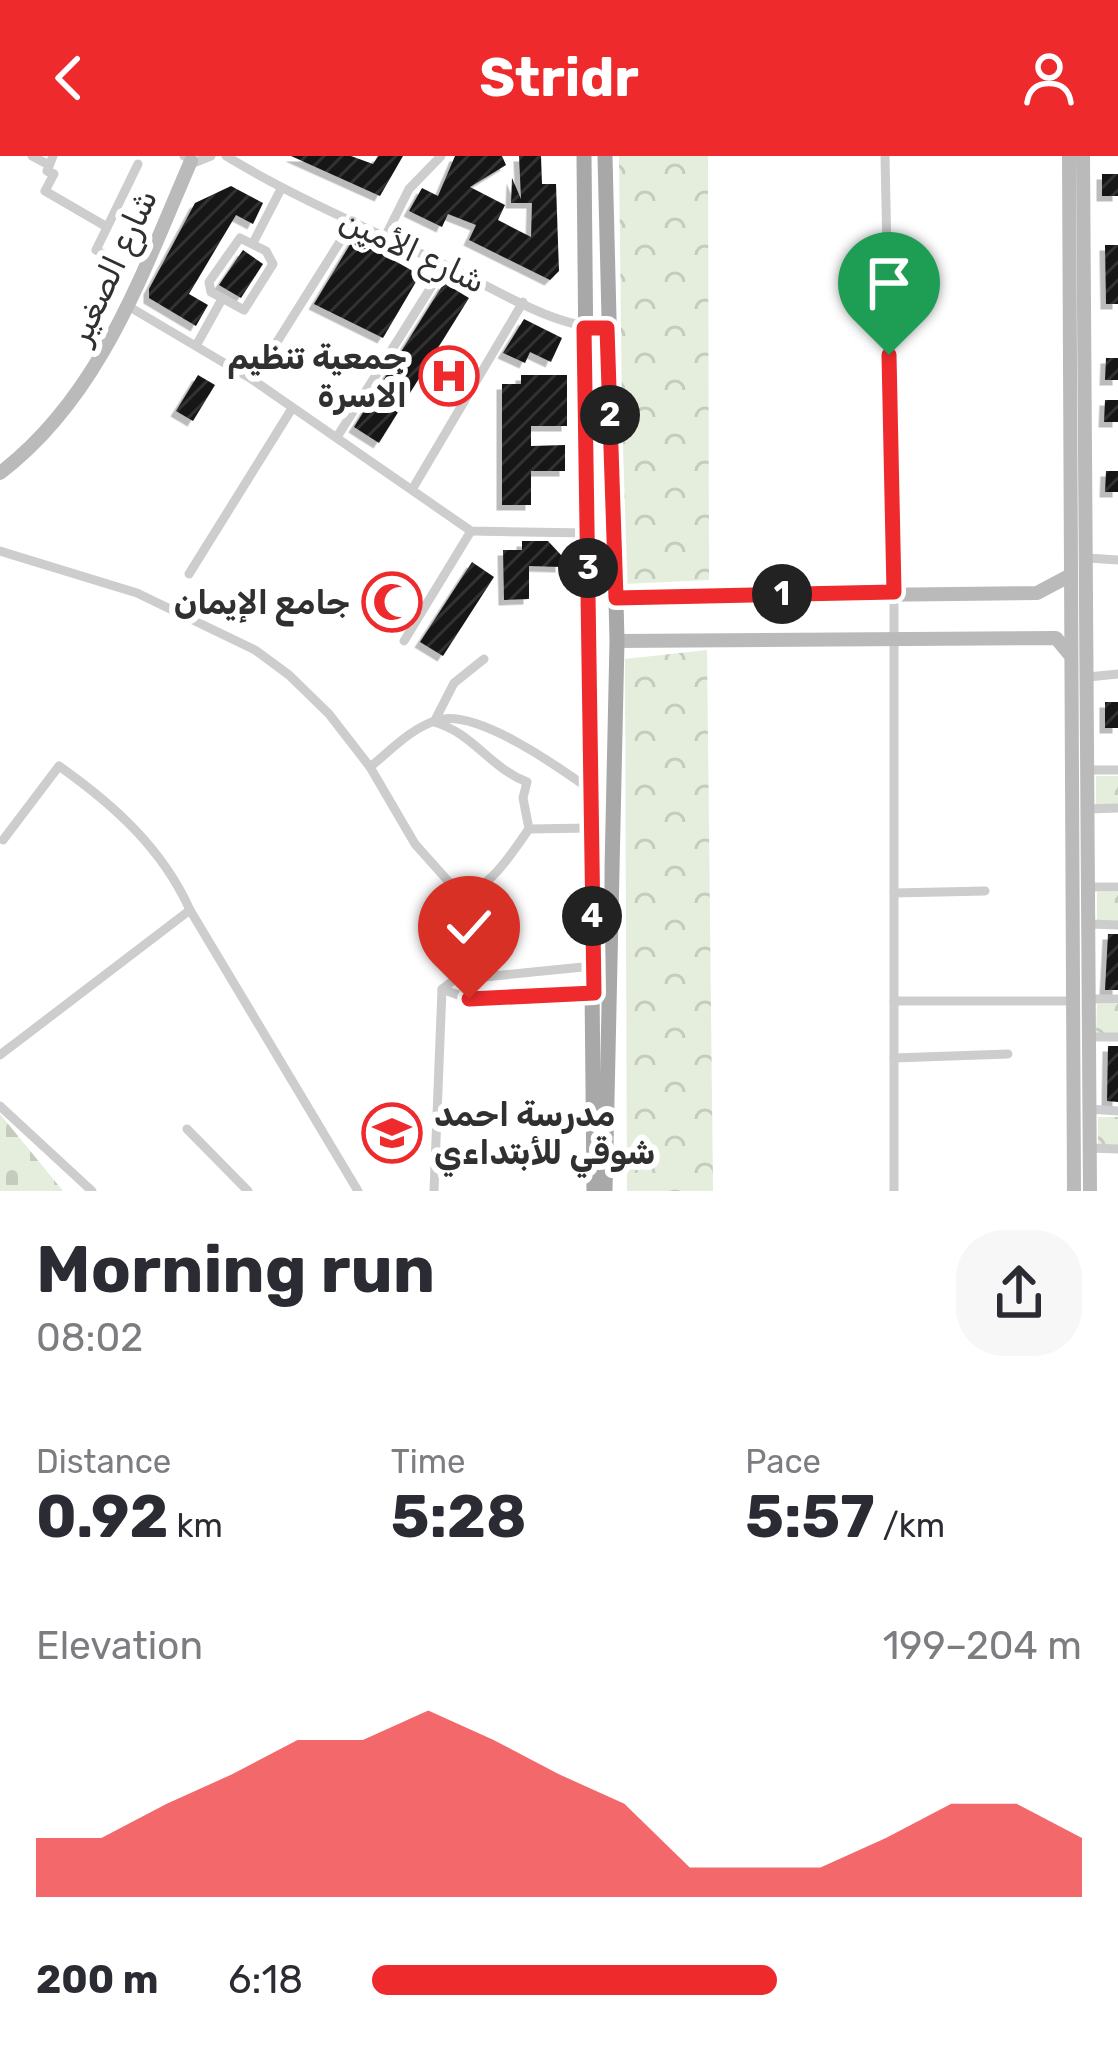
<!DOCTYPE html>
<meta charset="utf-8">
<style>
body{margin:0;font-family:Rubik,Vazirmatn,sans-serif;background:#f7f7f7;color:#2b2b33;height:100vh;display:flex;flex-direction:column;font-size:45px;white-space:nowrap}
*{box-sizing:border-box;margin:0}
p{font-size:39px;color:#7c7c81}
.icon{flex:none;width:66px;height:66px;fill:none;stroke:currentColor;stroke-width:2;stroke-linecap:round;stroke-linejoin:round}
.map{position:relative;height:1035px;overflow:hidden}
.side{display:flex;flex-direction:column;background:#fff;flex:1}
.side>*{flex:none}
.pin{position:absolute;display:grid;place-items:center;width:102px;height:102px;color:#fff;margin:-123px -51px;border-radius:50% 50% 50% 0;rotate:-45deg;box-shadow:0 0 12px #0007}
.pin .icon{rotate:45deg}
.km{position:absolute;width:60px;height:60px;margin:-30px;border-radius:50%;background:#222;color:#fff;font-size:33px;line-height:60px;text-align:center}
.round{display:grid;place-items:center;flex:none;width:126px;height:126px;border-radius:48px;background:#f7f7f7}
.overview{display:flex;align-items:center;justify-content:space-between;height:204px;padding:0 36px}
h1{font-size:66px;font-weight:700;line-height:90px}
.metrics{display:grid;grid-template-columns:repeat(3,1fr);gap:18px;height:204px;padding:12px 36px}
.metrics div{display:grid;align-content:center}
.metrics b{font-size:60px;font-weight:700}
.metrics small{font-size:33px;font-weight:400}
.metrics p{font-size:33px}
.chart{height:336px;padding:24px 36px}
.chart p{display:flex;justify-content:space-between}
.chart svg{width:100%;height:216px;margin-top:12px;fill:#ee2a2d;opacity:.7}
ul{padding:0 36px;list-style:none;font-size:39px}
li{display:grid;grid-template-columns:192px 144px 1fr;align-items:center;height:90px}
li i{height:30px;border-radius:15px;background:#ee2a2d}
header{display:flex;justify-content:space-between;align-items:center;height:156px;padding:0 36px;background:#ee2a2d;color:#fff;font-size:54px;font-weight:700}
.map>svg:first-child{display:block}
.cemetery{fill:url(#cemetery-stones)}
.park{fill:url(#park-crowns)}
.building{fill:url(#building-hatch);filter:url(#shadow)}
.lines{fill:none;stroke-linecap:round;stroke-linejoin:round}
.street{stroke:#cdcdcd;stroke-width:9}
.secondary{stroke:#bababa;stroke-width:14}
.primary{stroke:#a8a8a8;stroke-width:15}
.route-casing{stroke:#fff;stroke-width:24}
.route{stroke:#ee2a2d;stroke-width:15}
.labels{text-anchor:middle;stroke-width:12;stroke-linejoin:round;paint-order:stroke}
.street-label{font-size:33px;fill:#303030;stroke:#fff}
.poi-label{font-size:33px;font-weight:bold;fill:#303030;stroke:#fff;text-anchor:end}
</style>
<header><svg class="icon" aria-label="back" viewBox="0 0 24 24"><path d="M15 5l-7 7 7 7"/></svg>Stridr<svg class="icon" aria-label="person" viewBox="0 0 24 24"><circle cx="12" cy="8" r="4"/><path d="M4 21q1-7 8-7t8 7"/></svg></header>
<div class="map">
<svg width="1118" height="1035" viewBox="0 0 1118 1035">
<defs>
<pattern id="cemetery-stones" width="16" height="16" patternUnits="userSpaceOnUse" patternTransform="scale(3)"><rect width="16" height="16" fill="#e5eddd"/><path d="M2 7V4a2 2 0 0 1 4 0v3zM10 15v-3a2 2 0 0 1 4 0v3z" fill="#c5ccbe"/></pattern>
<pattern id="park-crowns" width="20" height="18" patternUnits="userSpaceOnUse" patternTransform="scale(3)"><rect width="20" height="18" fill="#e5eddd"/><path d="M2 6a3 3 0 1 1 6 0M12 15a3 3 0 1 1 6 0" fill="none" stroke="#c5ccbe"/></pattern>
<pattern id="building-hatch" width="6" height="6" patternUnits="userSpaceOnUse" patternTransform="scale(3)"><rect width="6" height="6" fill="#171717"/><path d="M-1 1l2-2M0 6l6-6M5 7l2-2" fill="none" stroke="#303030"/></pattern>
<filter id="shadow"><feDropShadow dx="-5.5" dy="5.5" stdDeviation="0" flood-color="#0004"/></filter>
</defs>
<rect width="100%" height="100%" fill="#fff"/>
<polygon class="cemetery" points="0,958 63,1035 0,1035"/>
<g class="park">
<polygon points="619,0 708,0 709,424 624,428"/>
<polygon points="707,494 713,1035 627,1035 625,503"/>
<rect x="1096" y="620" width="22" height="29"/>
<rect x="1097" y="736" width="21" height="29"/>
<polygon points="1097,848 1118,848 1118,877 1096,877"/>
<rect x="1098" y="961" width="20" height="29"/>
</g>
<g class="building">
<polygon points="291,0 351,0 373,8 378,0 403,0 380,40"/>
<polygon points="455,0 502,0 506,9 470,31 505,49 498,64 531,81 532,47 511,47 512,22 521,43 519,0 541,0 542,28 556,28 559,115 550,124 469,84 476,69 448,58 442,71 409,55 422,32 438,40"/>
<rect x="1102" y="18" width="16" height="22"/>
<polygon points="231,30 263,47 253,68 236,59 189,138 208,149 196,170 149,142 149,133 195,47"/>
<polygon points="354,82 420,119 383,182 314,148"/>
<polygon points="1105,89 1118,89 1118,148 1106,148"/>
<polygon points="243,94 263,108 241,142 219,129"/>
<polygon points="444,127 469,142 379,287 354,271"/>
<polygon points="524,163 562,182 551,206 530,196 525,207 503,197"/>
<polygon points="1106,202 1118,202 1118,224 1105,224"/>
<polygon points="198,219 215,229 193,265 176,255"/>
<polygon points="521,219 567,219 567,270 531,270 531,290 565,289 565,315 531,315 531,349 502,349 502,228 521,228"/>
<polygon points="1105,244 1118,244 1118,266 1104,266"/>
<polygon points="1106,315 1118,315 1118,336 1105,336"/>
<polygon points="522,385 548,385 561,399 561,411 529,410 529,443 504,444 503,394 522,394"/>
<polygon points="472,406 494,421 443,500 420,486"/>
<rect x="1105" y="546" width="13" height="26"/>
<polygon points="1108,778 1118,778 1118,834 1105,834"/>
<polygon points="1108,890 1118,890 1118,946 1107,945"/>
</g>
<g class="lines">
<g class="street">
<polyline points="32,0 49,9"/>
<polyline points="53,0 47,15 54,18 45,35 107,71"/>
<polyline points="184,0 196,6 211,0"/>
<path d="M 226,0 C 295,42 370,73 443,108 C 493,131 552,172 607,172"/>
<polyline points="885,0 894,436 894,1035"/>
<polyline points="385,81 409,33 441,0"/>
<polygon points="240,82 266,95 273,108 244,154 211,136 209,126"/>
<polyline points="253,87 281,33"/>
<polyline points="116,119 99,107 103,98 96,94 138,8"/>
<polyline points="128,150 253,224 471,375 588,377"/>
<polyline points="197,188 222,143"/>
<polyline points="253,224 353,65"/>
<polyline points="337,281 445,109"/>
<polyline points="413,332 523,146"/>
<path d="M 0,395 L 137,437 L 255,494 L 289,519 L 329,558 L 370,611 L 415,688 L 457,735 C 486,742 514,693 529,673 L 590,672"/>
<polyline points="1088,402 1118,404"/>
<polyline points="189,418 291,254"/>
<polyline points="404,485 471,375"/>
<path d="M 484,503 L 454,527 L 434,566 C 473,577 489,611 527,626 L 523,642 L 529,673"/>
<polyline points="1088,521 1118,518"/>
<path d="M 370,611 C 390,595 412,571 438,564 C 477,553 557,610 588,632"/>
<polyline points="1088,614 1118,614"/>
<polyline points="1089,653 1118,652"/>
<path d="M 3,684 L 59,610 C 114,649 162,692 190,754"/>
<polyline points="1089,731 1118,731"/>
<polyline points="894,737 985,735"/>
<polyline points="1090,768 1118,769"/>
<polyline points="442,833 469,843 594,837"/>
<polyline points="1091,843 1118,843"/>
<polyline points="894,845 1073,845"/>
<polyline points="1089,881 1118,881"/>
<polyline points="0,899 190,754 358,1035"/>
<polyline points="894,902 1008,898"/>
<polyline points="0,950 92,1035"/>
<polyline points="1089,953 1118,955"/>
<polyline points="187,973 248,1035"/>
<polyline points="1090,992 1118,993"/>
<polyline points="434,1035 442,833 454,824 593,810"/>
</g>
<g class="secondary">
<polyline points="1069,0 1074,1035"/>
<polyline points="1083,0 1090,1035"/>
<path d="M 0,317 C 101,240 142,117 191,5"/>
<polyline points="616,442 1037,437 1071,419"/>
<polyline points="617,485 1056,482 1071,500"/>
</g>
<g class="primary">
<polyline points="584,0 594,1035"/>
<polyline points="605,0 617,485 605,1035"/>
</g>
</g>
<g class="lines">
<defs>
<polyline id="route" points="469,843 594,837 584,172 607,172 616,442 894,436 889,199"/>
</defs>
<use href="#route" class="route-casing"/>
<use href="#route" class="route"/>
</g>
<defs>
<symbol id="hospital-ring" viewBox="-11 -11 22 22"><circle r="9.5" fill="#fff" stroke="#ee2a2d" stroke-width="1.5"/><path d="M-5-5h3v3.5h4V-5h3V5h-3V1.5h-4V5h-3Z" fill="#ee2a2d"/></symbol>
<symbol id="mosque-ring" viewBox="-11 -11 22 22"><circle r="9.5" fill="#fff" stroke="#ee2a2d" stroke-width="1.5"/><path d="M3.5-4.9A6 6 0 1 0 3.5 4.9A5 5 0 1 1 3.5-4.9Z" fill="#ee2a2d"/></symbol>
<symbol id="school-ring" viewBox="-11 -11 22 22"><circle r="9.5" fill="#fff" stroke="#ee2a2d" stroke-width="1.5"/><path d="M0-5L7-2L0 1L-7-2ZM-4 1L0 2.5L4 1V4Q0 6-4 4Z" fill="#ee2a2d"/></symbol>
</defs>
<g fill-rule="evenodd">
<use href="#hospital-ring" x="416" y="187" width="66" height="66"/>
<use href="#mosque-ring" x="359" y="413" width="66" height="66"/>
<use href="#school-ring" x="359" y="944" width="66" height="66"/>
</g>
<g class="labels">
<g class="street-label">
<text transform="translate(413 94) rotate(25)" y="12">شارع الأمين</text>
<text transform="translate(112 110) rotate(-65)" y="12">شارع الصغير</text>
</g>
<g class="poi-label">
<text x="407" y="213">جمعية تنظيم<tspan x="407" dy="38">الاسرة</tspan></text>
<text x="350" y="458">جامع الإيمان</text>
<text x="434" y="970" text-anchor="start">مدرسة احمد<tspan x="434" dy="38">شوقي للأبتداءي</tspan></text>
</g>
</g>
</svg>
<div class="pin" style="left:889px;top:199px;background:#1e9e55"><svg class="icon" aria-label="arrive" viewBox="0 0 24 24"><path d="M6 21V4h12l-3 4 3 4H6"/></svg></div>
<div class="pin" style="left:469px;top:843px;background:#d93025"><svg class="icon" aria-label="check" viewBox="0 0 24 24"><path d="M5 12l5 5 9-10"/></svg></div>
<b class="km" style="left:782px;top:438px">1</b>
<b class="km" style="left:610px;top:259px">2</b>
<b class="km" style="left:588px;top:412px">3</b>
<b class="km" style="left:592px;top:760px">4</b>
</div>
<section class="side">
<div class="overview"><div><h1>Morning run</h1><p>08:02</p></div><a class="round"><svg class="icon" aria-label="share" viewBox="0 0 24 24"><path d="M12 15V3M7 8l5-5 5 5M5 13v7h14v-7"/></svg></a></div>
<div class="metrics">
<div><p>Distance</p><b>0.92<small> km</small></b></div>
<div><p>Time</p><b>5:28</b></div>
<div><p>Pace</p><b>5:57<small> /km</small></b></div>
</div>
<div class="chart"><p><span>Elevation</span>199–204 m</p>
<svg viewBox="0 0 160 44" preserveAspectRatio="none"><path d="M0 44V32L10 32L20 25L30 19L40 12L50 12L60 6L70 12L80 19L90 25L100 38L110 38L120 38L130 32L140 25L150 25L160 32V44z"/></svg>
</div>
<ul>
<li><b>200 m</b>6:18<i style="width:57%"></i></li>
</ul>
</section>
